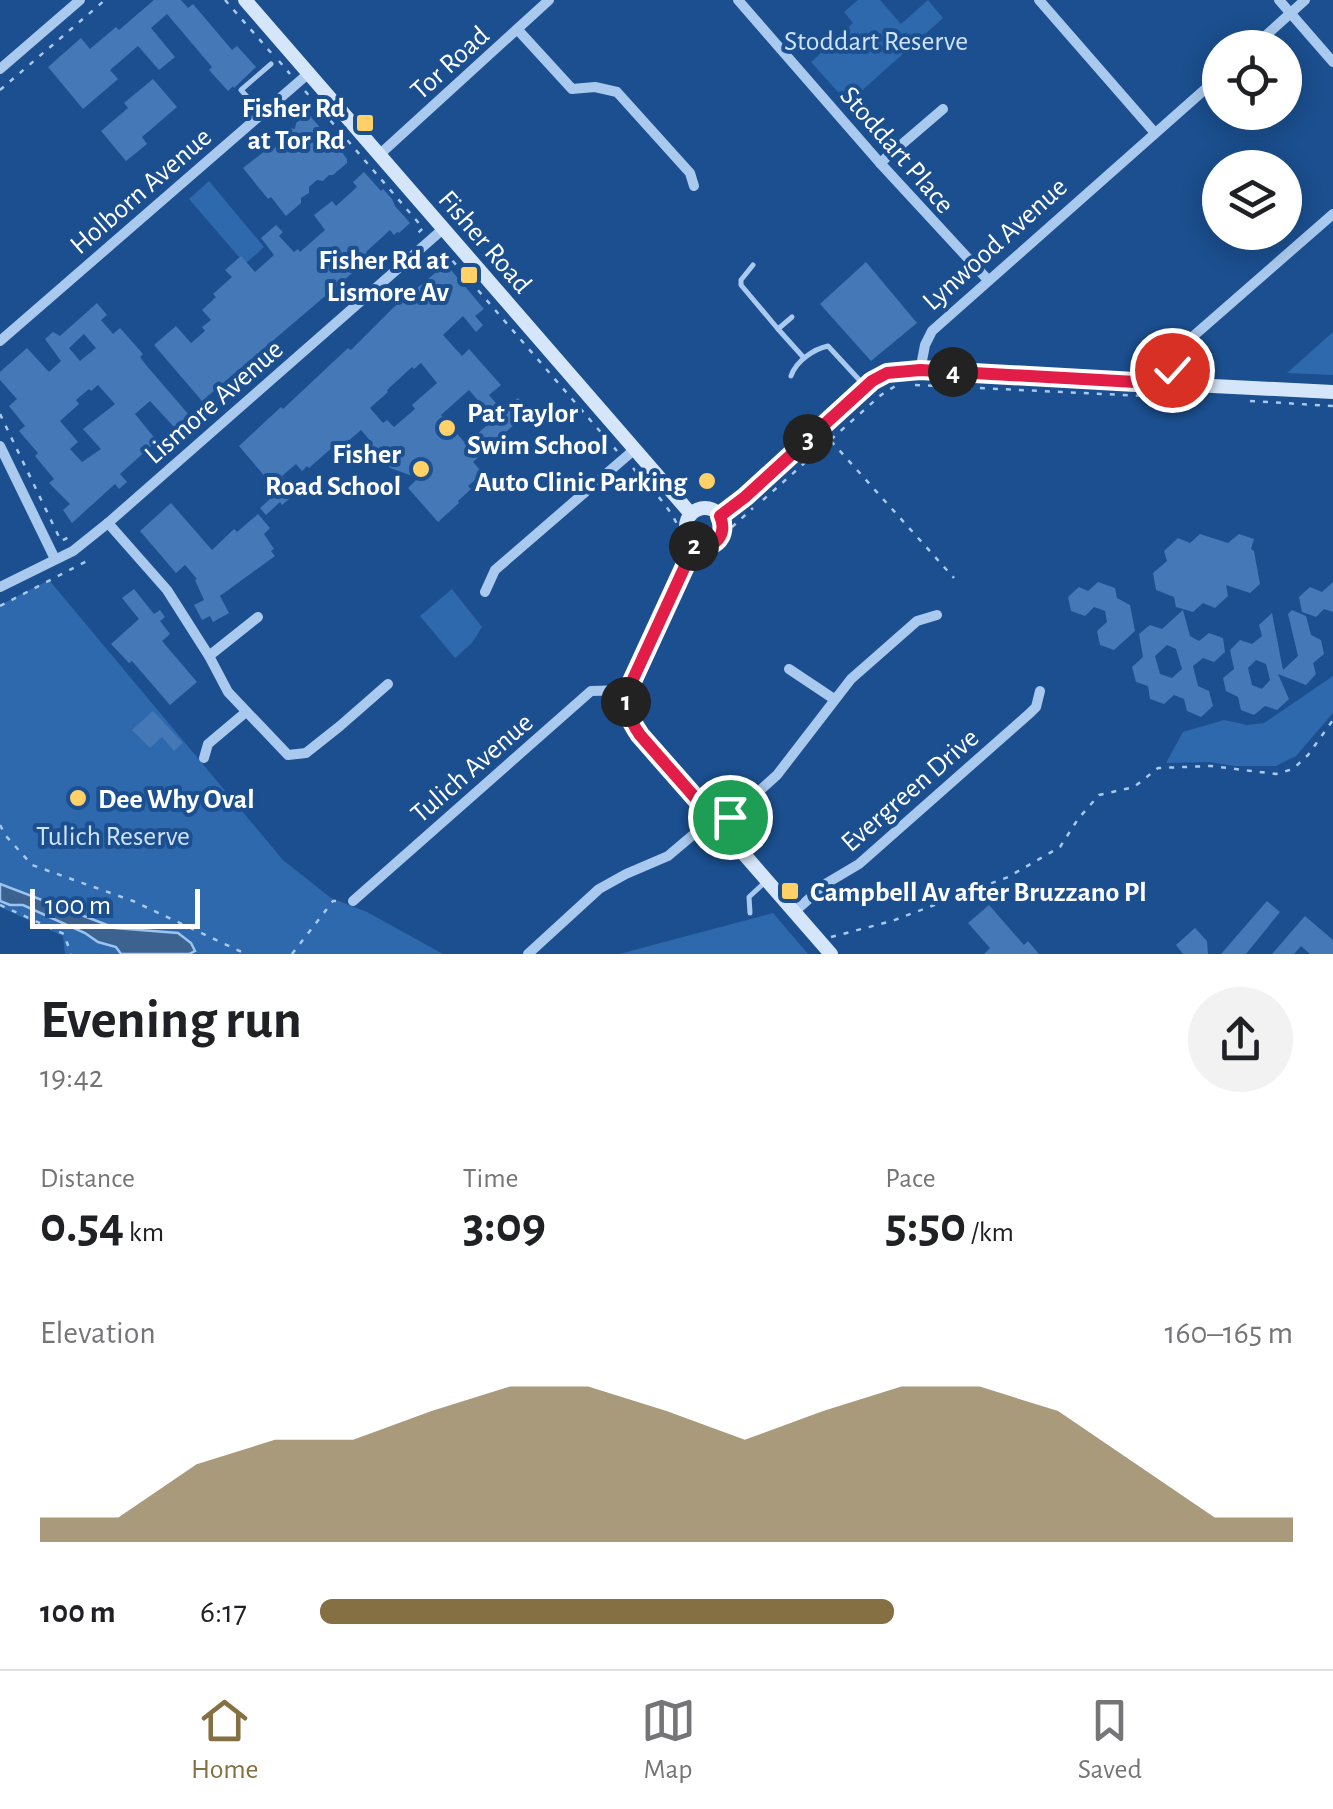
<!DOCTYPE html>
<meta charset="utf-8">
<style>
body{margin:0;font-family:"Alegreya Sans",sans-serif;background:#f2f2f2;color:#202124;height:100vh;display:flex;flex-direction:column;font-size:38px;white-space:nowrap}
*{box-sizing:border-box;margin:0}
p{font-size:32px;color:#757577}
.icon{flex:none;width:55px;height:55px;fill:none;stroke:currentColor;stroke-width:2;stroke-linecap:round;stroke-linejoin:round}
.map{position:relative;height:954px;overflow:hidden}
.drawer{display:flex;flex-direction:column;background:#fff;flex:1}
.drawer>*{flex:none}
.controls{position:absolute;left:1202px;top:30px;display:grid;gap:20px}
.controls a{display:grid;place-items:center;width:100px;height:100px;border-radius:50%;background:#fff;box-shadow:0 5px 25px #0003;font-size:50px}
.scale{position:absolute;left:30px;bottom:25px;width:170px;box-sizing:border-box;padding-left:10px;border:5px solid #fff;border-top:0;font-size:28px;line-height:35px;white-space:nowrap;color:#fff;-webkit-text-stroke:8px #1b4f8f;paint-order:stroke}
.pin{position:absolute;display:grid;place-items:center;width:85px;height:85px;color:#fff;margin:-42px;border:5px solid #fff;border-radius:50%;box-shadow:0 2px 10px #0007}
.km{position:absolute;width:50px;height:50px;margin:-25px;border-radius:50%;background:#222;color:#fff;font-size:28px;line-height:50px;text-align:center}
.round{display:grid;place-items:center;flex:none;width:105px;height:105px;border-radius:52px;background:#f2f2f2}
.overview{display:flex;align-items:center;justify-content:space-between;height:170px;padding:0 40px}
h1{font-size:55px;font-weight:700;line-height:75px}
.metrics{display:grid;grid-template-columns:repeat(3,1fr);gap:15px;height:170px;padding:10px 40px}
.metrics div{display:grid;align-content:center}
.metrics b{font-size:50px;font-weight:700}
.metrics small{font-size:28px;font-weight:400}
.metrics p{font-size:28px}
.chart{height:280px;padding:20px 40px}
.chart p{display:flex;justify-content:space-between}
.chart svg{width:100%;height:180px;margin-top:10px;fill:#847042;opacity:.7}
ul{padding:0 40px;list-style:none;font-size:32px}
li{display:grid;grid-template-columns:160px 120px 1fr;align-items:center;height:75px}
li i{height:25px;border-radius:12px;background:#847042}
.menu{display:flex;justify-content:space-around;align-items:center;height:140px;border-top:2px solid #e0e0e0;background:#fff;font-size:28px;color:#757577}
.menu a{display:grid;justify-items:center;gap:5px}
.menu .selected{color:#847042}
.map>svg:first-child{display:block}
.green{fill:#2e69ad}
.water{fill:#3c6290;stroke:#9cc4f0;stroke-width:2.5}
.building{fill:#4478b7;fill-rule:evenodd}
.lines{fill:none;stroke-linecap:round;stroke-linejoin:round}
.path{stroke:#a9c9ee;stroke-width:2.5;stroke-dasharray:5 8;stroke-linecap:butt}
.lane{stroke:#a9c9ee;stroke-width:5}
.street{stroke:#a9c9ee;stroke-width:10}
.secondary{stroke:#d6e6fa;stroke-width:14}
.route-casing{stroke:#fff;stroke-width:20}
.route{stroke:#e11d48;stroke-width:12}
.poi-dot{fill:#ffd166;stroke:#1b4f8f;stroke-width:4}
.labels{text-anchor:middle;stroke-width:8;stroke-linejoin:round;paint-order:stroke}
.park-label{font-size:28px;fill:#cfe3fa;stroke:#1b4f8f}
.street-label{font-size:28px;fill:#fff;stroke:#1b4f8f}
.poi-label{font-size:28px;font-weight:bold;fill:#fff;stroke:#1b4f8f;text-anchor:end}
</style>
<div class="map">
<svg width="1333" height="954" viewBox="0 0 1333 954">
<rect width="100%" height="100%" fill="#1b4f8f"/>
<g class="green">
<polygon points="858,0 880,0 901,24 928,0 943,18 848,103 811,62 853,23 844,12"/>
<polygon points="209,181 264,247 245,264 189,199"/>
<polygon points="1333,332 1333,375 1287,373"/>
<polygon points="49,580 283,860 331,898 367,912 443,954 65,954 63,936 0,907 0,605"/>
<polygon points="452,589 482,627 472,643 455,658 420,616"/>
<polygon points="1333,676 1333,713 1296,756 1276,766 1235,766 1209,762 1166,763 1183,732 1224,720 1247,725 1264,723"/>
<polygon points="773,913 808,954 620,954 634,950"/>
</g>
<polygon class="water" points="0,884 115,928 178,933 191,943 195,951 189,954 121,954 116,947 98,942 85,933 23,905 10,905 0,901"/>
<g class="building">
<polygon points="154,0 181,0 188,8 193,4 232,50 237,46 256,67 234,88 233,86 228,91 209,70 212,67 167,14 151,28 175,57 159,70 138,46 110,70 118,79 83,109 48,67 81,38 90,49 116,27 119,30"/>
<polygon points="153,79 177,107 142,137 147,144 126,161 101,131 128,108 124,103"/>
<polygon points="305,116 310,116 324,132 327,132 347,159 347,163 333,175 329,175 323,181 317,180 309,187 309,193 301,198 301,203 286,216 271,197 268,199 243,168 266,150 272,150 285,139 286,132 290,128 295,129 296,123"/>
<polygon points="364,172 381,191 383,189 392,199 395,206 410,223 399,233 397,232 394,235 390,230 366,252 371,257 202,401 154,345 176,326 191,343 205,331 202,327 211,320 202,310 216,297 213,294 232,277 225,270 241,256 255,272 274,255 261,238 276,225 283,232 279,236 294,252 298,249 300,252 325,230 314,215 332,201 336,206 357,187 353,182"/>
<polygon points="866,262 917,323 871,361 820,304"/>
<path d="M 446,264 L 484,309 L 475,316 L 483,325 L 476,332 L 463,316 L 443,335 L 462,356 L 469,349 L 501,385 L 489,395 L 502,410 L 518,398 L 529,411 L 473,462 L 483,473 L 468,486 L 471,489 L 458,501 L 459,503 L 438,522 L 408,488 L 418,478 L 390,468 L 371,446 L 373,444 L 361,430 L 338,450 L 334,446 L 309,468 L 307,466 L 302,471 L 296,464 L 282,476 L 296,493 L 282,505 L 280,502 L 266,515 L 260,508 L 278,492 L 239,446 L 281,407 L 283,409 L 348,348 L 351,350 L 393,308 ZM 421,363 L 437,383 L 412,405 L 415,409 L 394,427 L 387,420 L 383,423 L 370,408 L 388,392 L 387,390 L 412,367 L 414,369 ZM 469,390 L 494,419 L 466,444 L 441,415 Z"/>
<path d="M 97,303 L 107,315 L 101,320 L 113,334 L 120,328 L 143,354 L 140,357 L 146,365 L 189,415 L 174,427 L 150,401 L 135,414 L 157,441 L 120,474 L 127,482 L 119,489 L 115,484 L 72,523 L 63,510 L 70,504 L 49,483 L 54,479 L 35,456 L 38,453 L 19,431 L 25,426 L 9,406 L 17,399 L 0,380 L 0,372 L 27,348 L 49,372 L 61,361 L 45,339 L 53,332 L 60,336 ZM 84,334 L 96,348 L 80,361 L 69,348 ZM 98,385 L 115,404 L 83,429 L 101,449 L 82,462 L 70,449 L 78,442 L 60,421 L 79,404 L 76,400 L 89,389 L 91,391 Z"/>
<polygon points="171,503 212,550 234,529 237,532 258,514 270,528 264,534 274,549 271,551 275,556 220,596 229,613 213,622 210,616 202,620 194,605 204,600 195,580 197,579 185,565 176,573 140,531"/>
<polygon points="1200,534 1228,543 1239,534 1254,539 1251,549 1254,551 1260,584 1250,593 1226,585 1228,596 1215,608 1203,603 1193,612 1176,607 1174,597 1156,590 1153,573 1167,561 1164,551 1178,538 1190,543"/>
<polygon points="1098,582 1115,588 1117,598 1130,605 1135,631 1114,650 1100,645 1097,631 1107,622 1105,611 1094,607 1085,616 1071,611 1068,597 1079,587 1088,591"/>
<polygon points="1333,582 1333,612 1324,609 1316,617 1302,612 1299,597 1310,587 1322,592"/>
<polygon points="134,589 154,614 160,610 165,617 160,621 170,634 162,641 197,682 170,705 132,661 129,663 111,644 139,619 122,598"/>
<path d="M 1183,610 L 1190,636 L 1199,641 L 1209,633 L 1223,638 L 1225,652 L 1214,662 L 1203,658 L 1193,666 L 1198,686 L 1209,691 L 1213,706 L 1201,717 L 1187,711 L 1184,699 L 1174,695 L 1164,704 L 1150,699 L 1148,686 L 1136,682 L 1132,667 L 1143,657 L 1139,634 L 1150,625 L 1162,629 ZM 1167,645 L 1176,649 L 1182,669 L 1172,678 L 1160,674 L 1155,656 Z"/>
<path d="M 1292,610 L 1306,616 L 1311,635 L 1321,640 L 1324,654 L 1313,663 L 1316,674 L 1306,685 L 1278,674 L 1289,699 L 1277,710 L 1265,706 L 1254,715 L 1241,710 L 1238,697 L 1226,691 L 1223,678 L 1234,669 L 1230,650 L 1240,640 L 1252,644 L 1262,636 L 1259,625 L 1272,613 L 1283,670 L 1298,656 L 1288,614 ZM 1256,660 L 1266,664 L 1270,680 L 1262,689 L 1252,685 L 1248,668 Z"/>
<polygon points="153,711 183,743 174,751 162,737 150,748 132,730"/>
<polygon points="1267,901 1280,912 1246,954 1221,954"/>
<polygon points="989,905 1024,945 1028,941 1039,954 984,954 990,948 968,923"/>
<polygon points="1305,916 1333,940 1333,954 1310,954 1301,946 1294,954 1272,954"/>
<polygon points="1195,928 1207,941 1208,954 1183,954 1176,945"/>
</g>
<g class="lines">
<g class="path">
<polyline points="225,0 273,55"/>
<polyline points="279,61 290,74"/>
<polyline points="0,90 105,0"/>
<polyline points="305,91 423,228 417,234 419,236"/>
<polyline points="433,253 435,256 445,252 617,451"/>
<polyline points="915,385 1187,398"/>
<polyline points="1250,401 1333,406"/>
<polyline points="0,414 61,541 69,537"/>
<polyline points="831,441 954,578"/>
<path d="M 633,468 C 649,487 683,518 681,543"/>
<polyline points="763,500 881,395 897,385"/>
<polyline points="706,554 726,541 732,527 753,508"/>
<polyline points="0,606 87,561"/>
<polyline points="0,825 6,836 32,865 133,901 246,954"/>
<polyline points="0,905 64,934 71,954"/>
<polyline points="831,937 892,921 1008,877 1060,847 1078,819 1099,795 1134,787 1158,768 1211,766 1276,774 1293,769 1308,755 1333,720"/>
<polyline points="292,954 333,901 344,901"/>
</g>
<g class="lane">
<polyline points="262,113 241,90 271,64"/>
<polyline points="753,265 741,280 741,285 778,329"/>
<polyline points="792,317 778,329 804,358"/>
<path d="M 791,376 C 796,361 814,349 828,346 L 864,385"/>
<polyline points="750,913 749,897 764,883"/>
</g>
<g class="street">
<polyline points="738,0 880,163 988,280"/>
<polyline points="1039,0 1155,133"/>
<polyline points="1279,0 1333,62"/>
<polyline points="518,30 572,89 595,87 617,92 690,173 694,186"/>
<polyline points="1252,48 1305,0"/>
<polyline points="0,69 80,0"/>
<polyline points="379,155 549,0"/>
<polyline points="880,163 943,109"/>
<polyline points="0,341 309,73"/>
<polyline points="920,371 925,345 932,331 1220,76"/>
<polyline points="1171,383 1173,364 1182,346 1333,214"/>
<polyline points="0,446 55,559"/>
<polyline points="108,523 167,590 209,656 228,692 288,755 306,753 340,726 388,684"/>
<polyline points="0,587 73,551 108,523 443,229"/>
<polyline points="485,592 495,570 635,449"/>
<polyline points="209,656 258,617"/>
<polyline points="789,669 834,699"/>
<polyline points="204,758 208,744 246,712"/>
<polyline points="720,826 777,775 851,679 917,621 937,615"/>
<polyline points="353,901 591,691 628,690"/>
<polyline points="794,912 827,883 859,864 1030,713 1036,707 1040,691"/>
<polyline points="528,954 599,889 626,874 668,856 713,818"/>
</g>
<g class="secondary">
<polyline points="245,0 691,514"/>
<circle cx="705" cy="527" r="19"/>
<polyline points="720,516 745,497 873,381 887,373 920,371 1333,392"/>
<polyline points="695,544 628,690 627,714 640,735 831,954"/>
</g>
</g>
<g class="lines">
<defs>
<path id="route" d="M 730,817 L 720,826 L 640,735 C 629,719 625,709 628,690 L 692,551 L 696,544 C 715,550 728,535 720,516 L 745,497 L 872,381 L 887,373 L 920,370 L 1171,384 L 1172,370"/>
</defs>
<use href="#route" class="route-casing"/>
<use href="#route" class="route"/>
</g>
<g class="poi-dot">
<rect x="355" y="113" width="20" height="20" rx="5"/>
<rect x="459" y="265" width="20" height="20" rx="5"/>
<circle cx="447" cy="428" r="10"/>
<circle cx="421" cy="469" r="10"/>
<circle cx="707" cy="481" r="10"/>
<circle cx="78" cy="798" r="10"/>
<rect x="780" y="881" width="20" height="20" rx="5"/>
</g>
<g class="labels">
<g class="park-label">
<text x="876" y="50">Stoddart Reserve</text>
<text x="113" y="845">Tulich Reserve</text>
</g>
<g class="street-label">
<text transform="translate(449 62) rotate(-42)" y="10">Tor Road</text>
<text transform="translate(898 149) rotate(49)" y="10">Stoddart Place</text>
<text transform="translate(140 190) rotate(-41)" y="10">Holborn Avenue</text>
<text transform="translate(486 241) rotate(49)" y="10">Fisher Road</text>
<text transform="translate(994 243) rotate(-42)" y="10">Lynwood Avenue</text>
<text transform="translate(213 401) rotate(-41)" y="10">Lismore Avenue</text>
<text transform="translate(471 767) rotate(-41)" y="10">Tulich Avenue</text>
<text transform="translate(909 789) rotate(-41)" y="10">Evergreen Drive</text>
</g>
<g class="poi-label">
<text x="345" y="117">Fisher Rd<tspan x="345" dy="32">at Tor Rd</tspan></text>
<text x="449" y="269">Fisher Rd at<tspan x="449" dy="32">Lismore Av</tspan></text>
<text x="467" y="422" text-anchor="start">Pat Taylor<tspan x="467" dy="32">Swim School</tspan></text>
<text x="401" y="463">Fisher<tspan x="401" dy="32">Road School</tspan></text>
<text x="687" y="491">Auto Clinic Parking</text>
<text x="98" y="808" text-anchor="start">Dee Why Oval</text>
<text x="810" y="901" text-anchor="start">Campbell Av after Bruzzano Pl</text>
</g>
</g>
</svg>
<div class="controls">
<a><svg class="icon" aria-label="locate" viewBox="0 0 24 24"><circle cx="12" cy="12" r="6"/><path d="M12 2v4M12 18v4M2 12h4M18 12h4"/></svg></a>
<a><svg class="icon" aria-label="layers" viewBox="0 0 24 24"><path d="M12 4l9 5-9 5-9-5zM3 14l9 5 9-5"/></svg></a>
</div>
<div class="scale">100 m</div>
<div class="pin" style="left:730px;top:817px;background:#1e9e55"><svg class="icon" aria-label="arrive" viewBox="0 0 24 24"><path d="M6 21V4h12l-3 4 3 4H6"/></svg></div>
<div class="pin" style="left:1172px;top:370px;background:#d93025"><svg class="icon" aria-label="check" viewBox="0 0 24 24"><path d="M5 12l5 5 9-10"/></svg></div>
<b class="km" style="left:626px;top:702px">1</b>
<b class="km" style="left:694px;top:546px">2</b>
<b class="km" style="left:808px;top:439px">3</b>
<b class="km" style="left:953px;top:372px">4</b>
</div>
<section class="drawer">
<div class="overview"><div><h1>Evening run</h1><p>19:42</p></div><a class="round"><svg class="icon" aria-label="share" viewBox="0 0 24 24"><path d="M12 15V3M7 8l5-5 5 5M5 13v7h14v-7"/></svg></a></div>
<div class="metrics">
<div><p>Distance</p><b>0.54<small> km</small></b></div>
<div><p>Time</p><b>3:09</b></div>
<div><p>Pace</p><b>5:50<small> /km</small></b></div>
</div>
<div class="chart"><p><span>Elevation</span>160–165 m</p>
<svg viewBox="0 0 160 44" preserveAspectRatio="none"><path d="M0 44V38L10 38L20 25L30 19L40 19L50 12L60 6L70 6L80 12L90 19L100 12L110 6L120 6L130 12L140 25L150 38L160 38V44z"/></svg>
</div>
<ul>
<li><b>100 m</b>6:17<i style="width:59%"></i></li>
</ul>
</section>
<nav class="menu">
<a class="selected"><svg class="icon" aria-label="home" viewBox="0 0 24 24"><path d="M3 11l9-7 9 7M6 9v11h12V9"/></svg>Home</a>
<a><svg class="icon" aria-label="map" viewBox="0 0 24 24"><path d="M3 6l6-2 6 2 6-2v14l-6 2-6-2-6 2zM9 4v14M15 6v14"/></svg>Map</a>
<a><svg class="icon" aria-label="saved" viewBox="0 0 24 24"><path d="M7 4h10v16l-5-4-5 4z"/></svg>Saved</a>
</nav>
